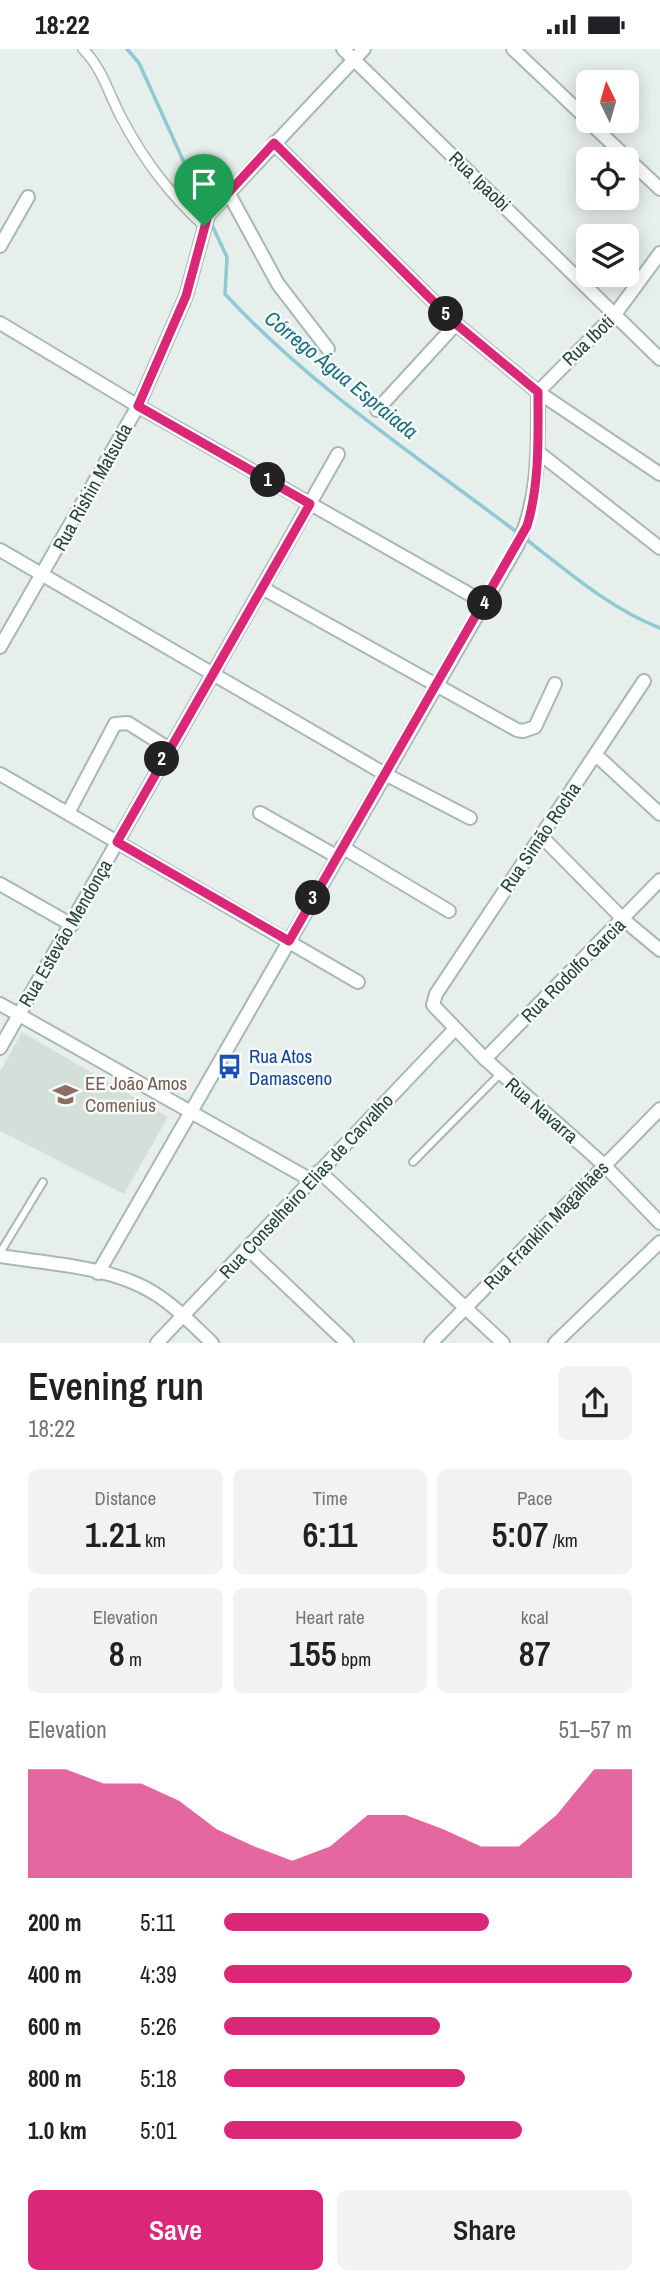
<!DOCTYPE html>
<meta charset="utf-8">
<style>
body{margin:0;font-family:"Archivo Narrow",sans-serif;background:#f2f2f2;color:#202124;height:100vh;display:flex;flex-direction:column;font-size:26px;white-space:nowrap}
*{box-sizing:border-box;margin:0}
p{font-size:23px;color:#757577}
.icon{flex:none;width:38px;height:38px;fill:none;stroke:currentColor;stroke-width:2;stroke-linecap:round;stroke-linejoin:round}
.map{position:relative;height:1294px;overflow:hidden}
.details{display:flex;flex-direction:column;background:#fff;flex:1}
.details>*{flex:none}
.needle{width:46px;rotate:355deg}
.fabs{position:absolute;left:576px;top:21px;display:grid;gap:14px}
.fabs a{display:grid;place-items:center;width:63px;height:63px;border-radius:10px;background:#fff;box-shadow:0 4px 18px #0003;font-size:35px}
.pin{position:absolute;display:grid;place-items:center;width:60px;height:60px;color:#fff;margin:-72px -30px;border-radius:50% 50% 50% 0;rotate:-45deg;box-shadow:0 0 7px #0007}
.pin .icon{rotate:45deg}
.km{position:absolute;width:35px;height:35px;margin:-18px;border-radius:50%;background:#222;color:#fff;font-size:19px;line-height:35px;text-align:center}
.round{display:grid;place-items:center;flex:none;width:74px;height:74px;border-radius:10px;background:#f2f2f2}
.head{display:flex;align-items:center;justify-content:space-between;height:119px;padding:0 28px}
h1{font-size:38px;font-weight:600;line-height:52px}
.metrics{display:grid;grid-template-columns:repeat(3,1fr);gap:10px;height:119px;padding:7px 28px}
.metrics div{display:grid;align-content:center;border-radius:10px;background:#f2f2f2;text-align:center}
.metrics b{font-size:35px;font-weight:600}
.metrics small{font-size:19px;font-weight:400}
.metrics p{font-size:19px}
.chart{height:196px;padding:14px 28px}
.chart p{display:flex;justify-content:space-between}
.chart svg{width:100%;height:126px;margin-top:7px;fill:#db2777;opacity:.7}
.action{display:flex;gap:14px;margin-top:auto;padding:14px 28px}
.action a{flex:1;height:80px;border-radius:10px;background:#db2777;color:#fff;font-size:28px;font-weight:600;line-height:80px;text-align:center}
.action a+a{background:#f2f2f2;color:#202124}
ul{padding:0 28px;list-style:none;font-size:23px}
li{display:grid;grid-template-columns:112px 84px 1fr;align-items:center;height:52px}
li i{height:18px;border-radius:9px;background:#db2777}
.status{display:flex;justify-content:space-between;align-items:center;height:49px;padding:0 35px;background:#fff;direction:ltr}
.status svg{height:19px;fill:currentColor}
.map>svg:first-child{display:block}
.built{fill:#d4dfda}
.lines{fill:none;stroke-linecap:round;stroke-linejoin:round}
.stream{stroke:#8ec9d4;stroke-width:3.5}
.service-casing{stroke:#a8b8b2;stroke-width:10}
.pedestrian-casing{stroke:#a8b8b2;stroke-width:12}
.minor-casing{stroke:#a8b8b2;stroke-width:16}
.service{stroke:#fff;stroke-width:6}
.pedestrian{stroke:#fff;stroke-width:9}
.minor{stroke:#fff;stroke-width:12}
.route-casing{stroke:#fff;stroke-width:14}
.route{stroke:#db2777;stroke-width:9}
.labels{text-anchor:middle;stroke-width:5;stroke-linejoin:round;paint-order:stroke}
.street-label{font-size:19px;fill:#24423a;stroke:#f7fbf9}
.transit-label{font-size:19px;fill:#164399;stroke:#f7fbf9;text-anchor:start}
.education-label{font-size:19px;fill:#785e54;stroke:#f7fbf9;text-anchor:start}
.water-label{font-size:21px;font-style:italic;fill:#1c6f80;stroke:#f7fbf9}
</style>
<div class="status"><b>18:22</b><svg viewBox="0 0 49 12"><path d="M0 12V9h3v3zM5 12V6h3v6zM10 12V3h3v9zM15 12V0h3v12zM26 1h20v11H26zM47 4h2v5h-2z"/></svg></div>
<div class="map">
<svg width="660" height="1294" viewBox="0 0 660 1294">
<rect width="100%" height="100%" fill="#e6efeb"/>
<polygon class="built" points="22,983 168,1068 124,1145 0,1082 0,1023"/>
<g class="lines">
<g class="stream">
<polyline points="127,0 139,14 207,164"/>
<path d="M 211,174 L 227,208 L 225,245 C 308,335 413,405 510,478 C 557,513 605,558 660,579"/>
</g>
<defs>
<g id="service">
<polyline points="413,1113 500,1025"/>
<polyline points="0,1204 43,1133"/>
</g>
<path id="pedestrian" d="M 83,0 C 103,20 109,46 122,70 C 145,113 169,144 204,177"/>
<g id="minor">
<polyline points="343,0 660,310"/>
<polyline points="513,0 588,71"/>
<polyline points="588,72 660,140"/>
<polyline points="274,94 456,275 538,343 660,425"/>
<polyline points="228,143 278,235 328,300"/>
<polyline points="0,197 28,148"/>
<polyline points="0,274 138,357 485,554"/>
<polyline points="538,343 616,264 660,204"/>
<polyline points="377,361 456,275"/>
<polyline points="538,403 660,499"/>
<polyline points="0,501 385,725 470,769"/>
<polyline points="264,540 517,681 523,682 535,678 555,635"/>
<polyline points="0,598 138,357 186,247 208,166 364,0"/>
<polyline points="644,632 436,945 433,956 485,1010 604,1116 660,1174"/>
<polyline points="596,706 660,765"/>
<polyline points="0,725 358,933"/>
<polyline points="68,764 115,675 128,674 168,699"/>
<polyline points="260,764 336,807"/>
<polyline points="540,786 624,871 660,901"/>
<polyline points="342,798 449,862"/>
<polyline points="0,835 72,876"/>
<polyline points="0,955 311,1131"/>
<polyline points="0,999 338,405"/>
<polyline points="485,1010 660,831"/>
<polyline points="319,1122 503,1294"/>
<polyline points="248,1200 347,1294"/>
<path d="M 0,1207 C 49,1215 111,1217 154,1244 C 175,1257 193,1276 212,1294"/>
<path d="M 98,1224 L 517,497 C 540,449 538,396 538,343"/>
<polyline points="157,1294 454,981"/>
<polyline points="431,1294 660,1060"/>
<polyline points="555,1294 660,1193"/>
</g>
</defs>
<use href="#service" class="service-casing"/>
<use href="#pedestrian" class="pedestrian-casing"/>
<use href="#minor" class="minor-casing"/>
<use href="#service" class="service"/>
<use href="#pedestrian" class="pedestrian"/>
<use href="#minor" class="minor"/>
</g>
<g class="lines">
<defs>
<path id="route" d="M 274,94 L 456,275 L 538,343 C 538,387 540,434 527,477 L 289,892 L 117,793 L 310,455 L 138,357 L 186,247 L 208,166 Z"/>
</defs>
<use href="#route" class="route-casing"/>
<use href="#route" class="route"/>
</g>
<defs>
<symbol id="bus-bare" viewBox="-9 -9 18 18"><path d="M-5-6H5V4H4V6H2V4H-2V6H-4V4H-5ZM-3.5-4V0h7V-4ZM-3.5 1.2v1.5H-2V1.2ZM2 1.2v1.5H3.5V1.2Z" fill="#1a4fb4" stroke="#f7fbf9" stroke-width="2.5" paint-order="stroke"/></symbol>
<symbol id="school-bare" viewBox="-9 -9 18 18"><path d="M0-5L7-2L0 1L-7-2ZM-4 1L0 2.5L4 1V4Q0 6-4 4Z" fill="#8d6e63" stroke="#f7fbf9" stroke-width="2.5" paint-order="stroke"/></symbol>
</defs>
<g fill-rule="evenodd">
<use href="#bus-bare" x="212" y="1000" width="35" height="35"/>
<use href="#school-bare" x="48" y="1028" width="35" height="35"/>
</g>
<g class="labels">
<g class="street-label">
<text transform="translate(480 132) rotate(44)" y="7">Rua Ipaobi</text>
<text transform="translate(588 291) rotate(-44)" y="7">Rua Iboti</text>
<text transform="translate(92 438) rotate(-61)" y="7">Rua Rishin Matsuda</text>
<text transform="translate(540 788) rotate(-56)" y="7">Rua Simão Rocha</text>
<text transform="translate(65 884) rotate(-60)" y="7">Rua Estevão Mendonça</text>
<text transform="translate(573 921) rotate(-45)" y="7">Rua Rodolfo Garcia</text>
<text transform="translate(542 1061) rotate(41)" y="7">Rua Navarra</text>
<text transform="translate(306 1137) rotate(-47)" y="7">Rua Conselheiro Elias de Carvalho</text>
<text transform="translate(546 1176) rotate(-46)" y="7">Rua Franklin Magalhães</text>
</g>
<g class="transit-label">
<text x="249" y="1014">Rua Atos<tspan x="249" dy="22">Damasceno</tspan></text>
</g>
<g class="education-label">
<text x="85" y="1041">EE João Amos<tspan x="85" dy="22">Comenius</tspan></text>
</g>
<g class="water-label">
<text transform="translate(341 326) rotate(39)" y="7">Córrego Água Espraiada</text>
</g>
</g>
</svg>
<div class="fabs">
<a><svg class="needle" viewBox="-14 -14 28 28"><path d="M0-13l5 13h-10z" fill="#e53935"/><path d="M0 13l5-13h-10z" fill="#757577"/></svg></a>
<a><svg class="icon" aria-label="locate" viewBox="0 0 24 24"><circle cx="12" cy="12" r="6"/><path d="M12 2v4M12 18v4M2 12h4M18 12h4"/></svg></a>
<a><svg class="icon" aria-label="layers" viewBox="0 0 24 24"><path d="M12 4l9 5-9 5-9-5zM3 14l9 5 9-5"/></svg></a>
</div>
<div class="pin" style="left:204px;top:177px;background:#1e9e55"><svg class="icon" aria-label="arrive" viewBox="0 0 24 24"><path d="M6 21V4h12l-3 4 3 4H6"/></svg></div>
<b class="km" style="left:268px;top:431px">1</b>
<b class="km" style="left:162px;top:710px">2</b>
<b class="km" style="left:313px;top:849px">3</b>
<b class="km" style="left:485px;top:554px">4</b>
<b class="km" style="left:446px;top:265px">5</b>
</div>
<section class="details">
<div class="head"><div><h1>Evening run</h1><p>18:22</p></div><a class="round"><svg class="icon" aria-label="share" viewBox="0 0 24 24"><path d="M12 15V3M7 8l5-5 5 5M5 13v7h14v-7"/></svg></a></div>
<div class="metrics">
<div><p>Distance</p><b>1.21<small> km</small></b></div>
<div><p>Time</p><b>6:11</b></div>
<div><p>Pace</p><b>5:07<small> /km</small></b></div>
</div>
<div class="metrics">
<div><p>Elevation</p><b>8<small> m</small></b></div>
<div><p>Heart rate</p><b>155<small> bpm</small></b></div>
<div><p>kcal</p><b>87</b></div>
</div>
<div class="chart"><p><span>Elevation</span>51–57 m</p>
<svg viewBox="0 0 160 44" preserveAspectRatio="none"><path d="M0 44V6L10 6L20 11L30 11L40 17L50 27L60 33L70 38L80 33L90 22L100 22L110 27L120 33L130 33L140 22L150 6L160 6V44z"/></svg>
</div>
<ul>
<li><b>200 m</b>5:11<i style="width:65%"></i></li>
<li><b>400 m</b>4:39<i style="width:100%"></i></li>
<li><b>600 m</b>5:26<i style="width:53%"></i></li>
<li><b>800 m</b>5:18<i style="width:59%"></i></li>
<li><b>1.0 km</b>5:01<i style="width:73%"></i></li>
</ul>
<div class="action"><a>Save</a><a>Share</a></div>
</section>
